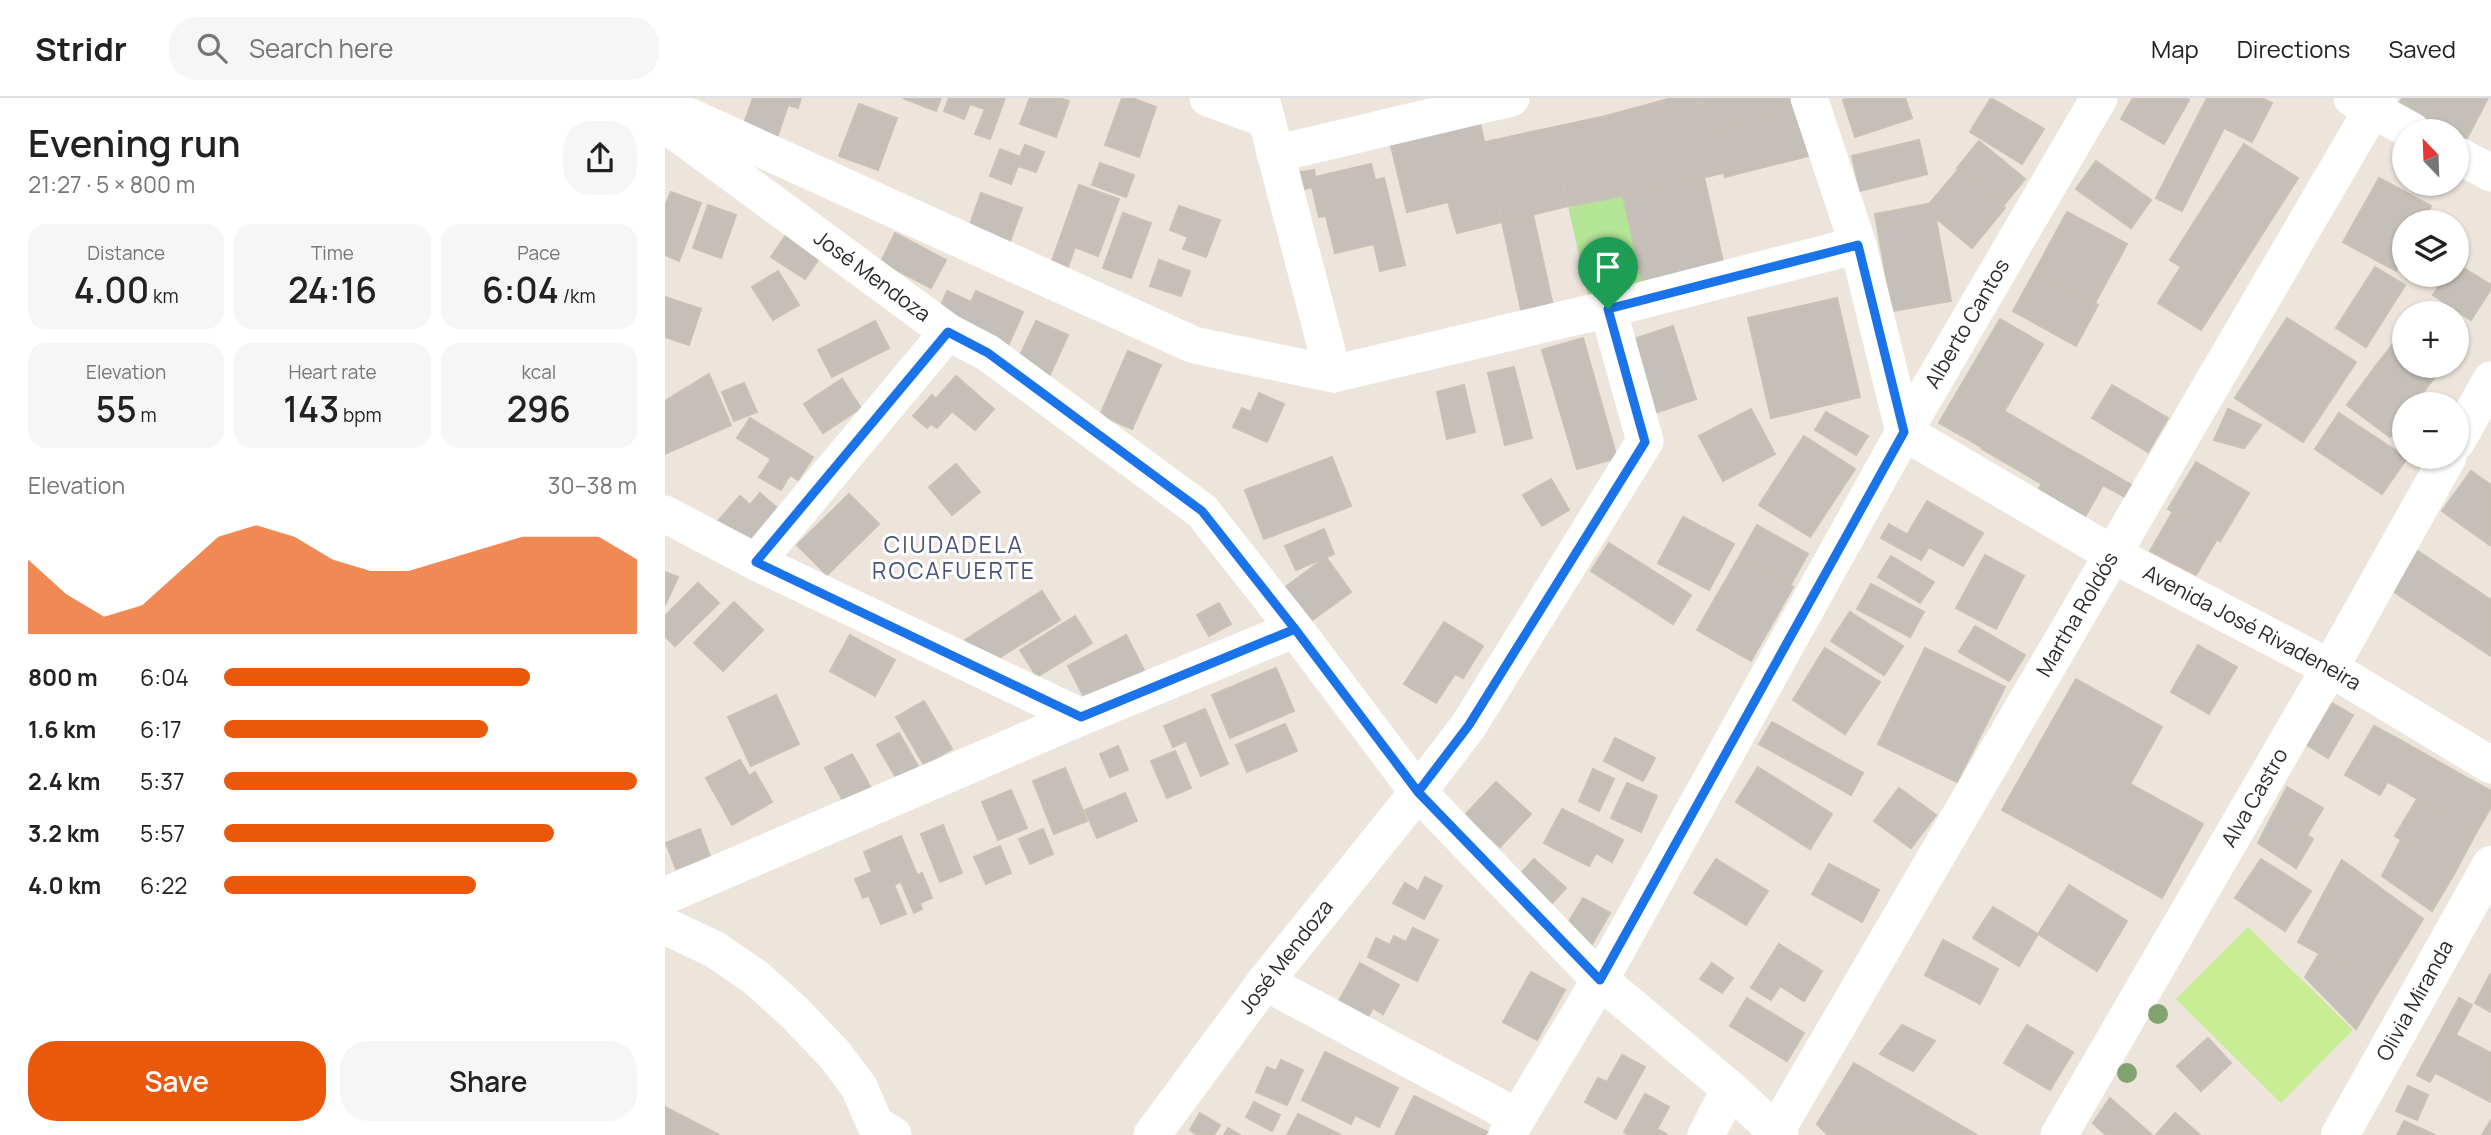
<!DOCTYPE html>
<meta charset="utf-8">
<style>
body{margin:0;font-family:Manrope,sans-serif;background:#f6f6f6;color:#222;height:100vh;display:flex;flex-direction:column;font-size:26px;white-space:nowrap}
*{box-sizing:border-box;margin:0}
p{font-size:23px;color:#767676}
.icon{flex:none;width:38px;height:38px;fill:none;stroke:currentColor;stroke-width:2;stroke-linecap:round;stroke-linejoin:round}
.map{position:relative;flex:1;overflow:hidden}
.side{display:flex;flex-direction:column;background:#fff;width:665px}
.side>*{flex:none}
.needle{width:46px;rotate:337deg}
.fabs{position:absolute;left:1727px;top:21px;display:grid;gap:14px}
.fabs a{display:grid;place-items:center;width:77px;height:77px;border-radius:50%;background:#fff;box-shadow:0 2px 5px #0004;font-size:35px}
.pin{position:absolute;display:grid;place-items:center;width:60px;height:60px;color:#fff;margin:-72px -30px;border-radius:50% 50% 50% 0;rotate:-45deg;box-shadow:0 0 7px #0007}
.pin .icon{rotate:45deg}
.round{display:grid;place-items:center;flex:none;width:74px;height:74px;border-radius:28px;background:#f6f6f6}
.headline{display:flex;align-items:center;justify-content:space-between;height:119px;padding:0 28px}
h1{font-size:38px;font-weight:600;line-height:52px}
.stats{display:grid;grid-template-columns:repeat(3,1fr);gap:10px;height:119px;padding:7px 28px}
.stats div{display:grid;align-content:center;border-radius:18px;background:#f6f6f6;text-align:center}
.stats b{font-size:35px;font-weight:600}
.stats small{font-size:19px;font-weight:400}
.stats p{font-size:19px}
.chart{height:196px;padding:14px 28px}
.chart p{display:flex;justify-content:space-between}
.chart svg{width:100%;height:126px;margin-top:7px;fill:#ea580c;opacity:.7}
.action{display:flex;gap:14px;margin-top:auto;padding:14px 28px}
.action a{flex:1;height:80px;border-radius:28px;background:#ea580c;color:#fff;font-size:28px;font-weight:600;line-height:80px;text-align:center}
.action a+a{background:#f6f6f6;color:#222}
ul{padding:0 28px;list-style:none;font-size:23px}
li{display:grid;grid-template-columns:112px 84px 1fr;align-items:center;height:52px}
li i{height:18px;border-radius:9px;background:#ea580c}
header{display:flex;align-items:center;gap:42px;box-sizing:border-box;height:98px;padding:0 35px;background:#fff;border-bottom:2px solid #e0e0e0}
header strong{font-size:33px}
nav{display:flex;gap:38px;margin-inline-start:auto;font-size:24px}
.search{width:490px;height:63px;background:#f6f6f6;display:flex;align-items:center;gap:18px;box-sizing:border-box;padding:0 24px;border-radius:28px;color:#767676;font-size:26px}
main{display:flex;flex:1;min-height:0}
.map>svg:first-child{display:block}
.green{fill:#b4e597}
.pitch{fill:#c9ed92}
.building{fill:#c5bfb9;stroke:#c9c1b6;stroke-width:2}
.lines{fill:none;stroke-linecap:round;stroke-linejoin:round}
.minor{stroke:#fff;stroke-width:37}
.tertiary{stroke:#fff;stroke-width:38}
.tree{fill:#82a270}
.route-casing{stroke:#fff;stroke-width:14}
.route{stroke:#1a73e8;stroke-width:9}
.labels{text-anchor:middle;stroke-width:6;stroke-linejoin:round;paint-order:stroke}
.street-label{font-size:21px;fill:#2b2b2b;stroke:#fff}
.neighbourhood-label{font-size:23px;letter-spacing:2px;fill:#49547d;stroke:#fff}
</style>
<header>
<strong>Stridr</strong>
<div class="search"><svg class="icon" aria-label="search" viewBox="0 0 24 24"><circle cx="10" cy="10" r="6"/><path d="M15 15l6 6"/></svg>Search here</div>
<nav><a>Map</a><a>Directions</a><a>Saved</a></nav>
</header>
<main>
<section class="side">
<div class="headline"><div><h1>Evening run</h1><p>21:27 · 5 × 800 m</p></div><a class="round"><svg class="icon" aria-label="share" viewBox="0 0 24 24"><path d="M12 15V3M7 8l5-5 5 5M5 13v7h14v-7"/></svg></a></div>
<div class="stats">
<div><p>Distance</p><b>4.00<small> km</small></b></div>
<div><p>Time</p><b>24:16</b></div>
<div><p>Pace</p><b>6:04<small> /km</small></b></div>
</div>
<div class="stats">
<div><p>Elevation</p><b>55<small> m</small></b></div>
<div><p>Heart rate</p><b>143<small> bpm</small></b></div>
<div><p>kcal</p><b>296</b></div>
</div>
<div class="chart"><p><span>Elevation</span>30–38 m</p>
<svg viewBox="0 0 160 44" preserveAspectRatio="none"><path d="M0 44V18L10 30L20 38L30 34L40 22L50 10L60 6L70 10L80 18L90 22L100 22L110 18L120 14L130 10L140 10L150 10L160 18V44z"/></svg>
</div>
<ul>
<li><b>800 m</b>6:04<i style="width:74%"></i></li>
<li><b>1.6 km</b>6:17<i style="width:64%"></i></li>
<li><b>2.4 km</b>5:37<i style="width:100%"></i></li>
<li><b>3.2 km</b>5:57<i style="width:80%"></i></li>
<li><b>4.0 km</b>6:22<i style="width:61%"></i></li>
</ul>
<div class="action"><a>Save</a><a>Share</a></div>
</section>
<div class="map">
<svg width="1826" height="1037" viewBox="0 0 1826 1037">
<rect width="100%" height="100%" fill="#ede5dc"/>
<polygon class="green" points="958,98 978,187 924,201 903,108"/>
<polygon class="pitch" points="1583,829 1688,932 1616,1005 1511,901"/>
<g class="building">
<polygon points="88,0 136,0 133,10 123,7 110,46 76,34"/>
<polygon points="238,0 276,0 271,13"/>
<polygon points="284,0 340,0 325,41 310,36 320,11 305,6 299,21 279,13"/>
<polygon points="365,0 394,0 404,3 391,39 355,26"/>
<polygon points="457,0 467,0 491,9 474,59 440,47"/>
<polygon points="1007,0 1037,0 1058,75 958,98 941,18"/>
<polygon points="1037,0 1132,0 1134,9 1046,34"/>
<polygon points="1184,0 1240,0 1247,20 1190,39 1178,2"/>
<polygon points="1326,0 1379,31 1357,66 1305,34"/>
<polygon points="1468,0 1521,0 1524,2 1499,46 1456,21"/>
<polygon points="1542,0 1597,0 1607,5 1587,44 1559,30 1517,113 1491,100"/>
<polygon points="1737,0 1823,0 1798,48 1792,45 1792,33 1770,33 1730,13"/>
<polygon points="194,6 232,20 213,72 174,58"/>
<polygon points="1134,9 1147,57 1060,79 1046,34"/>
<polygon points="941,18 958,98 903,108 885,30"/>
<polygon points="815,25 837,124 792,135 783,104 742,114 726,48"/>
<polygon points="885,30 903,108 837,124 820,44"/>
<polygon points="1254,42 1262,76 1195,93 1187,58"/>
<polygon points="1314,43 1360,81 1338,108 1292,70"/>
<polygon points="1579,46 1633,80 1559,196 1505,162"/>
<polygon points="360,47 379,54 371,74 353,68 346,86 325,78 335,51 355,59"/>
<polygon points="1431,63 1486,102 1466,130 1411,91"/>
<polygon points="435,65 469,77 461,99 427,87"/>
<polygon points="706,66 710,82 719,80 740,167 715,173 709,146 670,155 661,118 654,119 647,89 640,91 636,74 649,72 650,79"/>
<polygon points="1293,72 1340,110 1307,150 1260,111"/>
<polygon points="1039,79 1059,168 978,187 958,98"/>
<polygon points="1714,80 1766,108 1758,124 1740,124 1740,157 1731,173 1678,144"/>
<polygon points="414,87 454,101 433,158 410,149 403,169 387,163"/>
<polygon points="6,94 36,105 14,163 0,157 0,108"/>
<polygon points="316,95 357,110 343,149 302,135"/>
<polygon points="1268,105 1286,203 1227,213 1210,116"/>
<polygon points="43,107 71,117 56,160 28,150"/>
<polygon points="514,108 555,122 541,159 518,151 523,139 505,132"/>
<polygon points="1402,114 1462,146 1430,205 1370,173"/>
<polygon points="458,115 486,125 466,180 438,170"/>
<polygon points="868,117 888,208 857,216 837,124"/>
<polygon points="230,135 281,162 266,190 216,164"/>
<polygon points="121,137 155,159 140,181 106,159"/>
<polygon points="494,162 525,173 516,198 485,188"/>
<polygon points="1792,166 1826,187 1826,191 1806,222 1768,197 1781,177 1792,177"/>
<polygon points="1516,169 1559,196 1536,232 1493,205"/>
<polygon points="1710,169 1740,187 1701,249 1671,230"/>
<polygon points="113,173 134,207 108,222 87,189"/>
<polygon points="1370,173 1433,207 1411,248 1348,213"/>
<polygon points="282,193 306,204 311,193 358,214 339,257 269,223"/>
<polygon points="0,199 36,211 24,247 0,239"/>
<polygon points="1172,200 1195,299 1106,320 1083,220"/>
<polygon points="1622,220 1691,264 1638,344 1570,300"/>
<polygon points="1335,221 1378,246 1318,350 1274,325"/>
<polygon points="210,223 224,250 167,279 153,252"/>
<polygon points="371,223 403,237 383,281 351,266"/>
<polygon points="1008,228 1031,301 984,317 960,244"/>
<polygon points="1738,233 1740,268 1778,268 1753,301 1710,269"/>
<polygon points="918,240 952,360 912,371 877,252"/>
<polygon points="463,253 496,267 467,331 435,317"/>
<polygon points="849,269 867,340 840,347 823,275"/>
<polygon points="1710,269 1753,301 1749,306 1740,306 1740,319 1725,339 1682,307"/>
<polygon points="44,276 66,327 0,356 0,303"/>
<polygon points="291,278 329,311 310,332 287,313 272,330 266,326 262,330 248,318 267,297 271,301"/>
<polygon points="177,281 196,310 158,335 139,306"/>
<polygon points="79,285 92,314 69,323 57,294"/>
<polygon points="799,287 810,334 782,341 772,294"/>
<polygon points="1447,287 1503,320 1483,354 1427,320"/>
<polygon points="594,295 619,306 602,344 568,329 577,310 586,314"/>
<polygon points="1086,311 1110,356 1058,383 1034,338"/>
<polygon points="1563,311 1596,327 1579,350 1549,342"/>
<polygon points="1339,313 1399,348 1377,386 1317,351"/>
<polygon points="1161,314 1203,338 1191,357 1150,332"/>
<polygon points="1674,315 1742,360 1717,396 1650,351"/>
<polygon points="85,320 148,359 133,382 125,377 116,392 94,379 106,361 72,340"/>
<polygon points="1139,338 1190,371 1145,439 1094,407"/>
<polygon points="1399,348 1467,387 1460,399 1438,387 1416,426 1369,399"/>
<polygon points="667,359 686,408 599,441 580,392"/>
<polygon points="1531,364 1584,395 1555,443 1503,411"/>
<polygon points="291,366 315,394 287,417 264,389"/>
<polygon points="1806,373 1826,387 1826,448 1777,413"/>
<polygon points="886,381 904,412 877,428 858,397"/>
<polygon points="95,395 118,415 86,452 45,432 75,398 85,407"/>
<polygon points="184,396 214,426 162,477 132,447"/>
<polygon points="1262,403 1318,435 1298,468 1242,437"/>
<polygon points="1507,415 1552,441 1531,477 1485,453"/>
<polygon points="1018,419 1069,446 1044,492 993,465"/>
<polygon points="1224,426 1264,449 1256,462 1216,440"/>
<polygon points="1092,427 1143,456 1125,488 1074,459"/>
<polygon points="659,431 669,456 631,472 620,448"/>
<polygon points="944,445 1026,497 1008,526 926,473"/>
<polygon points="1753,453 1826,502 1826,558 1726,492"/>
<polygon points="1320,457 1359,478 1331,531 1291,510"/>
<polygon points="1226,458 1269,484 1255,505 1213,479"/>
<polygon points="661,459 686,494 643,525 618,491"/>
<polygon points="1074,459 1128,489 1086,563 1032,532"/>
<polygon points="0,474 13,479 0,507"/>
<polygon points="33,485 54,505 10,548 0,538 0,518"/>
<polygon points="1206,486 1259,514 1245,539 1192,511"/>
<polygon points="377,493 395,522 318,570 300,542"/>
<polygon points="69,504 98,532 58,573 29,545"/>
<polygon points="554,505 566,526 544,538 532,517"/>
<polygon points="1185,514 1238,548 1219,577 1166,543"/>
<polygon points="410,518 427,545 372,579 355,552"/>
<polygon points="779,524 818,548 798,580 790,576 771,605 739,586"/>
<polygon points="1310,528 1360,557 1344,583 1294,554"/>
<polygon points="185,537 230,562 210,598 165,573"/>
<polygon points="461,537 481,576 423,607 403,568"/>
<polygon points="1533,547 1572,569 1544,616 1506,594"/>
<polygon points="1160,550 1215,584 1180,636 1128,602"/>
<polygon points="1260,550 1340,589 1292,684 1213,646"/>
<polygon points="611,570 629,613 565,640 547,597"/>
<polygon points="1411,581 1497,629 1424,759 1337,712"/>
<polygon points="111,597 134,646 86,668 63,619"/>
<polygon points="259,603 287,651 259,667 231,619"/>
<polygon points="1667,605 1688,617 1663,660 1642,647"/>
<polygon points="540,611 563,666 536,678 521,643 508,649 499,628"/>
<polygon points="1107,624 1198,675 1186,697 1094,646"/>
<polygon points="620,626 632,653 582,674 571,647"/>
<polygon points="1709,628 1744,647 1715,697 1680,677"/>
<polygon points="234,635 253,668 232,681 212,647"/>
<polygon points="950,640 990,660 978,683 939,663"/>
<polygon points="1744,647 1804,681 1782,718 1723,684"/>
<polygon points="453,648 463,672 445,679 435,656"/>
<polygon points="510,653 526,690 502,700 486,663"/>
<polygon points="187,656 210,697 183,712 160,670"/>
<polygon points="75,662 84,678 90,674 107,704 67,727 41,680"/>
<polygon points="1093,669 1167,716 1145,751 1071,704"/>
<polygon points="400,670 422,723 389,736 368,683"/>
<polygon points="928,671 949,681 934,713 914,703"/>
<polygon points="1804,681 1826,693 1826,709 1811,735 1782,718"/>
<polygon points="831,684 866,716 835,749 800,717"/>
<polygon points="962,685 992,698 976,734 946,720"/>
<polygon points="1465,686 1538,726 1497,800 1424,759"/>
<polygon points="1622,689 1658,710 1642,737 1608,716"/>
<polygon points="1234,690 1271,717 1246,750 1209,723"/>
<polygon points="346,692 362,730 333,742 317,704"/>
<polygon points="460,695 472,723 432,740 420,712"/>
<polygon points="1752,701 1811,735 1789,776 1730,738"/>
<polygon points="897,711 927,726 908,760 879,745"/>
<polygon points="1608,716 1648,741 1631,770 1593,745"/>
<polygon points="927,726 958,742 947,764 931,755 924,768 908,760"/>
<polygon points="278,727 297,775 275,784 256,736"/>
<polygon points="35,731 45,758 11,771 1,745"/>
<polygon points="378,731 388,756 365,766 354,741"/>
<polygon points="236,738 252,777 198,800 190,781 207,774 199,754"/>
<polygon points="1736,742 1789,776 1767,813 1717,778"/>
<polygon points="335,748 346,775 321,786 309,759"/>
<polygon points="869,761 901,790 879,814 847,785"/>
<polygon points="1051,761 1103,793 1081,827 1029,795"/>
<polygon points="1596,761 1646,793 1620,833 1570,800"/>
<polygon points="1677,762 1758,821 1741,849 1659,795"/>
<polygon points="1164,766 1214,792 1197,824 1147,796"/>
<polygon points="257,775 267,800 255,805 257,811 249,815 236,784"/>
<polygon points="760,779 777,788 759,821 728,805 740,785 753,793"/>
<polygon points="229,787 241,816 216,826 204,798"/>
<polygon points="1404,787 1462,823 1432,873 1373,836"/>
<polygon points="1659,795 1741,849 1716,889 1633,844"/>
<polygon points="918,800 945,815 923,853 896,837"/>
<polygon points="1328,809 1373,836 1354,868 1308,840"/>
<polygon points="748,830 773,842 752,883 703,859 711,840 725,847 729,838 741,844"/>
<polygon points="1278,842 1333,871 1315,906 1260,877"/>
<polygon points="1114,846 1157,873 1139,903 1115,888 1106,902 1086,890"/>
<polygon points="1654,856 1716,889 1691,931 1640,879"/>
<polygon points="695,865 734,887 718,916 708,910 700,924 671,908"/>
<polygon points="1047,865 1068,880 1057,895 1035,881"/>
<polygon points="866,874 900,892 872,942 838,924"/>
<polygon points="1826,875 1826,914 1810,905"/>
<polygon points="1082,900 1139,935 1122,963 1065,928"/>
<polygon points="1794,900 1807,907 1765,984 1752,977"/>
<polygon points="1237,927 1270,943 1248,973 1215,956"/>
<polygon points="1362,927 1408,954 1385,992 1339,965"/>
<polygon points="1791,937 1826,955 1826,1004 1771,975"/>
<polygon points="1543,940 1566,965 1536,993 1512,968"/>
<polygon points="660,954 733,990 714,1029 690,1017 686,1026 637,1002"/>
<polygon points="957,957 980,969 951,1021 920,1004 933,980 942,984"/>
<polygon points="616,962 638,972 622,1007 591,994 602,969 611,973"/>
<polygon points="1189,965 1312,1037 1163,1037 1152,1026"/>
<polygon points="1743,988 1763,997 1752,1022 1731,1013"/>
<polygon points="980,996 1004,1009 992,1031 1003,1037 964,1037 959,1034"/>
<polygon points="749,998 822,1034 820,1037 730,1037"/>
<polygon points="1445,1000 1487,1037 1441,1037 1428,1025"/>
<polygon points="589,1004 615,1017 607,1033 581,1019"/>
<polygon points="0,1009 54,1037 0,1037"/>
<polygon points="535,1015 555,1027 549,1037 532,1037 525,1032"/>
<polygon points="1510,1015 1535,1037 1491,1037"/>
<polygon points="633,1016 676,1037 622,1037"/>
<polygon points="1826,1022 1826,1037 1817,1037"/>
<polygon points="1739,1023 1770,1037 1732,1037"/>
<polygon points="563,1030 575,1037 559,1037"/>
</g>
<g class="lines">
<g class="minor">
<polyline points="543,0 601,21"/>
<polyline points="596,0 668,276"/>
<path id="s1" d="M 1144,0 L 1193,147 L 1239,334 L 1449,457 L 1665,570 L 1826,667"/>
<polyline points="1687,0 1747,33"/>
<polyline points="1,8 529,247 668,276 943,211 1193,147"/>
<path id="s2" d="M 0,26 L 283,234 L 323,255 L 537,413 L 630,531 L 753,694 L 600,884 L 487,1037"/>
<polyline points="610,56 846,0"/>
<polyline points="1792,57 1826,75"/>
<polyline points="943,211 980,343 804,627 753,694 935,882 1065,991 1115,1037"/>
<polyline points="1792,343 1826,282"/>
<polyline points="0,416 91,464 416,619"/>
<polyline points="91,464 283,234"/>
<polyline points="0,798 416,619 630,531"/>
<polyline points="0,828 49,851 90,879 130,915 170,957 194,989 210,1026 228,1037"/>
<polyline points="600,884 852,1019"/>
<path id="s3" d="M 1111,1033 L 1714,0"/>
<path id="s4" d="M 842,1037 L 935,882 L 1239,334 L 1434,0"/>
<polyline points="1041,1037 1065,991"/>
<path id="s5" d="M 1394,1037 L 1665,570 L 1783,359"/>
</g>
<path class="tertiary" id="s6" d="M 1675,1037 L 1826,767"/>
</g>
<g class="tree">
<circle cx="1493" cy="916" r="10"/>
<circle cx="1462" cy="975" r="10"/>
</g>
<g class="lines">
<defs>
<polyline id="route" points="943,211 980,344 804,627 753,694 630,531 416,619 91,464 283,234 323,255 537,413 630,531 753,694 935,882 1239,334 1193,147 943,211"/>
</defs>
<use href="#route" class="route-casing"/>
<use href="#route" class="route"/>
</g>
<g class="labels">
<g class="street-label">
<text dy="7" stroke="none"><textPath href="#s2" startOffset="257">José Mendoza</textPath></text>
<text dy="7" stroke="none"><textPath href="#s4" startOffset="933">Alberto Cantos</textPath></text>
<text dy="7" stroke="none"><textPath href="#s3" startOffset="598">Martha Roldós</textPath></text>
<text dy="7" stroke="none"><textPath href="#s1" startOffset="747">Avenida José Rivadeneira</textPath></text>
<text dy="7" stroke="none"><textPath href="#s5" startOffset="390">Alva Castro</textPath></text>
<text transform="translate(621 859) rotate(-52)" y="7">José Mendoza</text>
<text dy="7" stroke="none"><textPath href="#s6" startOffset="154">Olivia Miranda</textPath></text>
</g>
<g class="neighbourhood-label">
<text x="289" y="455">CIUDADELA<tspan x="289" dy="26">ROCAFUERTE</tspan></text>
</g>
</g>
</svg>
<div class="fabs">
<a><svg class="needle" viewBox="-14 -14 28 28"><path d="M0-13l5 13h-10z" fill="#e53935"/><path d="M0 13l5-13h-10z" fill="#767676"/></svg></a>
<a><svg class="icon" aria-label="layers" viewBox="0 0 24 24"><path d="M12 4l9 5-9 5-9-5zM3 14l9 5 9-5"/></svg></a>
<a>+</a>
<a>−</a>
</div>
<div class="pin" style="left:943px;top:211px;background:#1e9e55"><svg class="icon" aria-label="arrive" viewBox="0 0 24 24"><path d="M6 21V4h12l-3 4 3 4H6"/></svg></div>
</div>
</main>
